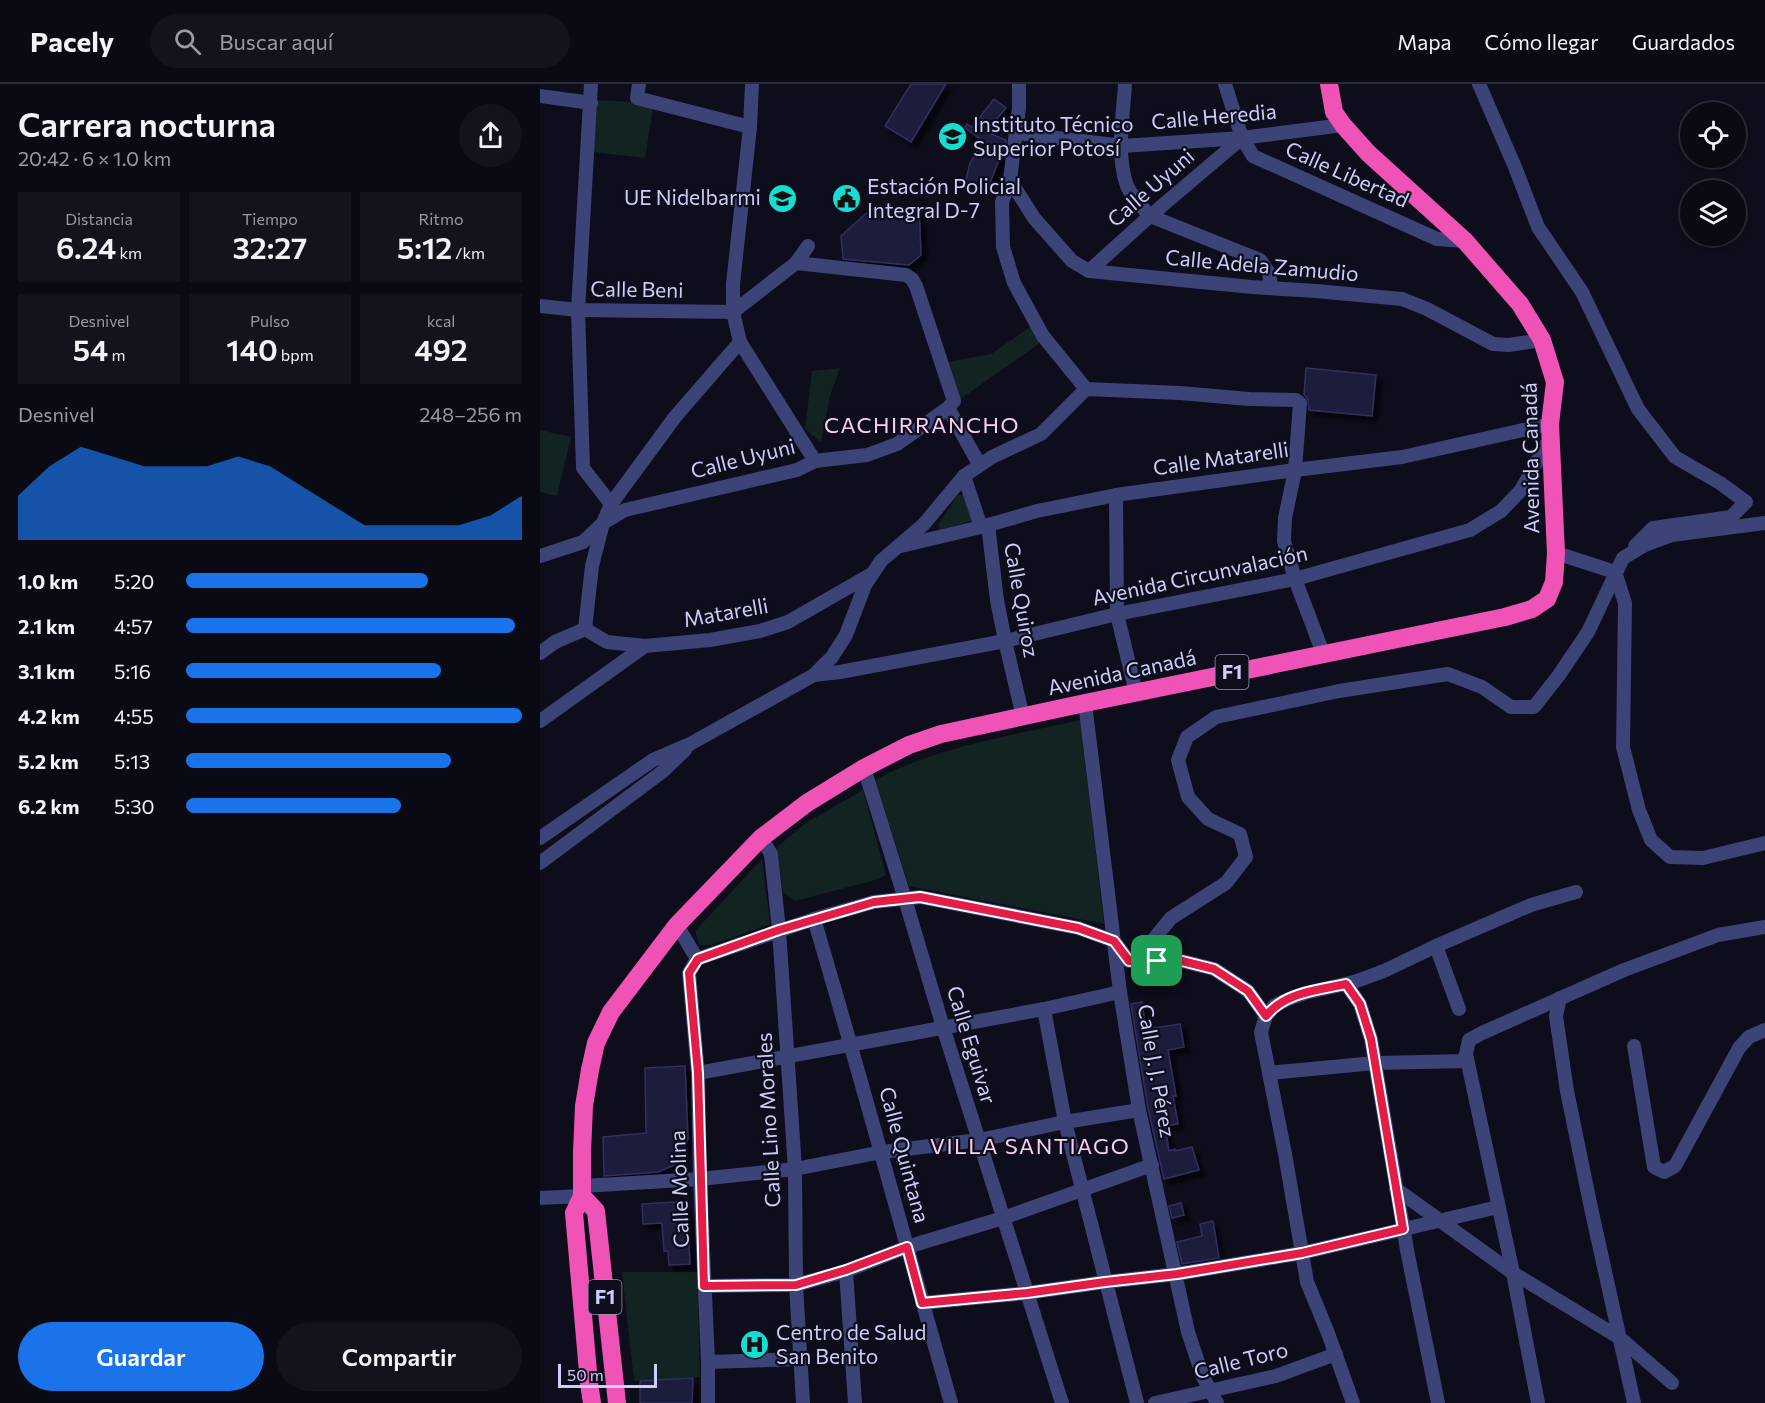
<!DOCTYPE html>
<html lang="es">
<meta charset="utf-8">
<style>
body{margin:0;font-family:Commissioner,sans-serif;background:#13131d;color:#f1f3f6;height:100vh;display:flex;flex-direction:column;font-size:22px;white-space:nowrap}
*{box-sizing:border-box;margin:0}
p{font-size:20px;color:#999aa0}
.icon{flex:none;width:33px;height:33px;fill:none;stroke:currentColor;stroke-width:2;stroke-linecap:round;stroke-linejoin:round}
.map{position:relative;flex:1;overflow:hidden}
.sheet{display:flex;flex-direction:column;background:#0a0a14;width:540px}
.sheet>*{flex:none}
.controls{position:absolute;left:1140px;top:18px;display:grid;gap:12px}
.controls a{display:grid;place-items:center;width:66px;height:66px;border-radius:50%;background:#0a0a14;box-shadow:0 2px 4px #0004,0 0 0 2px #2a2b34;font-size:30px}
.scale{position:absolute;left:18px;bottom:15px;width:99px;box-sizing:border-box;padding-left:6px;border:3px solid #cccefa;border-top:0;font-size:16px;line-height:21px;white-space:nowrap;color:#cccefa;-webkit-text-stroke:4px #0d0d1b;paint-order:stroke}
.pin{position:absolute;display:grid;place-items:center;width:51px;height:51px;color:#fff;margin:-26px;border-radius:12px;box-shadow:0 3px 9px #0006}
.round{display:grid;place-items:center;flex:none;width:63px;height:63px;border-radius:32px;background:#13131d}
.overview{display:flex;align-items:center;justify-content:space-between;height:102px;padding:0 18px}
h1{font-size:33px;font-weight:600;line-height:45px}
.stats{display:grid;grid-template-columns:repeat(3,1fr);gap:9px;height:102px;padding:6px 18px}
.stats div{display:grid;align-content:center;border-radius:0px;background:#13131d;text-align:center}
.stats b{font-size:30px;font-weight:600}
.stats small{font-size:16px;font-weight:400}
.stats p{font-size:16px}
.chart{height:168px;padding:12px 18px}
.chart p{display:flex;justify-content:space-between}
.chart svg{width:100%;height:108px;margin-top:6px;fill:#1a73e8;opacity:.7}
.action{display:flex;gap:12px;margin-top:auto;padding:12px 18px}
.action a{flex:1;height:69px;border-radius:36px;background:#1a73e8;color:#fff;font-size:24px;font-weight:600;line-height:69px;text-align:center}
.action a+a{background:#13131d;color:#f1f3f6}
ul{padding:0 18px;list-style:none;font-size:20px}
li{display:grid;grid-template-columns:96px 72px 1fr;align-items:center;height:45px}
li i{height:15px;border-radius:8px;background:#1a73e8}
header{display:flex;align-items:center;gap:36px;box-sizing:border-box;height:84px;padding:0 30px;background:#0a0a14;border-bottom:2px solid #2a2b34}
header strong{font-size:28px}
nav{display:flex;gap:33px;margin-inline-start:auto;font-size:21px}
.search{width:420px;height:54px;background:#13131d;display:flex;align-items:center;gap:15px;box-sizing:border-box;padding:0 21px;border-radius:33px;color:#999aa0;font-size:22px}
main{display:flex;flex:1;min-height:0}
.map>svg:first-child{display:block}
.green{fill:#112421}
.building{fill:#1c1b3a;stroke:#322f64;stroke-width:1.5;filter:url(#shadow)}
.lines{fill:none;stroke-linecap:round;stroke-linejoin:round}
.minor{stroke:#3c4376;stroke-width:14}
.highway{stroke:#ee53b5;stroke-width:18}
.route-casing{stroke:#fff;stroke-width:12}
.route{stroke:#e11d48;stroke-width:8}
.labels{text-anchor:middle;stroke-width:4.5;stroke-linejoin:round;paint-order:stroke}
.shield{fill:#0d0d1b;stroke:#9394b7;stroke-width:1.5}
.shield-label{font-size:20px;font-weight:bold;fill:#cccefa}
.street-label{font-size:21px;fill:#cccefa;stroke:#0d0d1b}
.poi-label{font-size:21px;fill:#cccefa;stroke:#0d0d1b;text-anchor:start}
.neighbourhood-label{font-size:22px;letter-spacing:1.5px;fill:#facef1;stroke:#0d0d1b}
</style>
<header>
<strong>Pacely</strong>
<div class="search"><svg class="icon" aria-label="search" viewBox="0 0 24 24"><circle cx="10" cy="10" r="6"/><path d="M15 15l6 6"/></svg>Buscar aquí</div>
<nav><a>Mapa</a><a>Cómo llegar</a><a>Guardados</a></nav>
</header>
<main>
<section class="sheet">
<div class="overview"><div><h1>Carrera nocturna</h1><p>20:42 · 6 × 1.0 km</p></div><a class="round"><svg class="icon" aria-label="share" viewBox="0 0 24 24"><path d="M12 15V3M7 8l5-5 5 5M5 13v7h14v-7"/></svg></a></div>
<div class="stats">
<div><p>Distancia</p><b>6.24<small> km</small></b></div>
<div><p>Tiempo</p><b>32:27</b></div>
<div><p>Ritmo</p><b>5:12<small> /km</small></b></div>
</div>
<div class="stats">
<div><p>Desnivel</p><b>54<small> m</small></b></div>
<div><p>Pulso</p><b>140<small> bpm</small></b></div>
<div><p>kcal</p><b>492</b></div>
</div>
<div class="chart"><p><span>Desnivel</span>248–256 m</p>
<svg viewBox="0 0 160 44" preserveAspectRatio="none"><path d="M0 44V26L10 14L20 6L30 10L40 14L50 14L60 14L70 10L80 14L90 22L100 30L110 38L120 38L130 38L140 38L150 34L160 26V44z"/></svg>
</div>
<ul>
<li><b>1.0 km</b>5:20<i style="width:72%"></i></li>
<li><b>2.1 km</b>4:57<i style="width:98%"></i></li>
<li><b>3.1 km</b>5:16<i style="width:76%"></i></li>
<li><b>4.2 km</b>4:55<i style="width:100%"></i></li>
<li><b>5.2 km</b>5:13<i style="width:79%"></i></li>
<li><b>6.2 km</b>5:30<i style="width:64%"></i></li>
</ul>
<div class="action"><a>Guardar</a><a>Compartir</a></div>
</section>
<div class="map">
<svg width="1225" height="1319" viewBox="0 0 1225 1319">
<defs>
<filter id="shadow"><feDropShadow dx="5.5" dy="5.5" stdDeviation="1.5" flood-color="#0009"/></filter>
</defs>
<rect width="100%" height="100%" fill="#0d0d1b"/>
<g class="green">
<polygon points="56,16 89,18 113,25 105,74 53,68"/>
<polygon points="490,243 500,259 419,316 408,278 451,270"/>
<polygon points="300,284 290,312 281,358 265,345 272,287"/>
<polygon points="0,346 31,353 17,412 0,408"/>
<polygon points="418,411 424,411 434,436 400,446 398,441"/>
<path d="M 540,636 L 564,840 L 369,802 L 335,696 C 398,662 471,652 540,636 Z"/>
<polygon points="323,706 346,791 335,796 255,817 243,808 237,763 266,739"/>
<polygon points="222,775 230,840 171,861 159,861 155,847"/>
<polygon points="82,1188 157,1188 160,1293 94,1297"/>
</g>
<g class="building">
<polygon points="371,0 406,0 371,58 345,42"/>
<polygon points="454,15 466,24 446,48 466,56 466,58 448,104 425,100 430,79 443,57 425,44 427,40 432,43"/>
<polygon points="379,124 381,171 369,181 303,175 301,152 331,125"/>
<polygon points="766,284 836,291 832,332 769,326 768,316 764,310"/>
<polygon points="602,918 605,940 612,939 613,944 640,940 644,963 628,966 636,1012 633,1012 638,1040 625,1042 629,1067 635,1065 635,1067 652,1063 659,1086 624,1095 608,1024 591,920"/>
<polygon points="145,982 148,1055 137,1080 118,1088 64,1092 63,1053 106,1049 105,984"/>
<polygon points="136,1118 147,1125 150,1180 129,1181 128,1167 124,1167 122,1139 103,1140 102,1120"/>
<polygon points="641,1119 644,1131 632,1134 629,1122"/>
<polygon points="673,1137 679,1174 642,1180 637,1158 662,1152 660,1140"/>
<polygon points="153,1294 152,1319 100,1319 100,1297"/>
</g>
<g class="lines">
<g class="minor">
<polyline points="51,0 38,226 43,384 71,420"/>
<polyline points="99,0 97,14 210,43"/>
<polyline points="212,0 210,43 193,200 193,228 200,258 275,377"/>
<polyline points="479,0 479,24 470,96 462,118 463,163 474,199 503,252 546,305"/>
<path d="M 585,0 C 583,33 576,71 587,102 C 592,113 602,123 610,132 L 720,176 L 729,189 L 731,204"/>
<polyline points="685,0 702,54 713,72 897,155 925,157"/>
<polyline points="939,0 975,83 998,143 1042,208 1098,325 1135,373 1180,399 1206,418 1191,433 1113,444 1095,462"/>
<polyline points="0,12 51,19"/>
<polyline points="477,49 582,62 702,54 803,41"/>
<polyline points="470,96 494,134 532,177 549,187 712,203 776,207 862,215 887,225 953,260 969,261 1002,256"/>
<polyline points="549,187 610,132 702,54"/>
<polyline points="0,222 38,226 193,228 256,179 268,162"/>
<polyline points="408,324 439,380"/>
<polyline points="424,392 441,443"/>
<polyline points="576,411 577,530 596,609"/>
<polyline points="448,441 457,516 465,557 483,633"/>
<polyline points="361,462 441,443 497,427 576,411 755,386 862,373 1010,340"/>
<polyline points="1016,469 1075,488 1085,519 1083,663 1099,726 1111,756 1130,773 1163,774 1225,759"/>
<polyline points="0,472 43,458 63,439 85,426 257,386 275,377 327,371 357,360 408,324 414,317 376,202 372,195 366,191 256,179"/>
<polyline points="45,545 52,482 63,439 71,420 135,333 200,258"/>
<polyline points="45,545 67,558 105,562 170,556 220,547 248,538 330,491"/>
<polyline points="0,569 15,558 45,545"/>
<polyline points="274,591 300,588 465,557 577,530 755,495 930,446 961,427 981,406 1010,354"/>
<polyline points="545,619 580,908 599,1026 648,1248 663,1293 677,1319"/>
<polyline points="0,637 105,562"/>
<polyline points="324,684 365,815 403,943 522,1319"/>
<polyline points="0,754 113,676 150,660 274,591 292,573 306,551 325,501 341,477 384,440 424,392 452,373 501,350 546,305 640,309 709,315 756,316 760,319 755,386 745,434 744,457 755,495 783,569"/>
<polyline points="221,754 231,770 239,846 255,1085 256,1201 263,1319"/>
<polyline points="0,779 122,688 145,666"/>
<path d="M 274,835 C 322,996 365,1158 411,1319"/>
<polyline points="137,841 157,875"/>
<polyline points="896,862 919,925"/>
<polyline points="617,877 613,856 631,834 686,799 706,773 700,750 668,735 648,713 638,676 647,653 676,633 799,607 908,590 942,603 971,623 994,623 1019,591 1048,548 1083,474 1105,461 1132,451 1225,439"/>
<polyline points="806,900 820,920 831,955 867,1166 898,1319"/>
<polyline points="1020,914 1016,932 1027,1007 1051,1124 1094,1319"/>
<polyline points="504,925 525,1038 597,1319"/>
<polyline points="1094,962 1114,1083 1124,1088 1135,1082 1199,964 1209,953 1225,946"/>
<polyline points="158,989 504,925 580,908"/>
<polyline points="729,989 835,979 927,977"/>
<polyline points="42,1102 160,1095 255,1085 342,1068 439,1056 525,1038 599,1026"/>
<polyline points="856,1105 973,1189 1080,1254 1132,1299"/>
<polyline points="0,1114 42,1112"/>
<polyline points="306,1187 315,1319"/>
<polyline points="164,1202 256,1201 306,1187 367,1163 463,1134 612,1081"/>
<polyline points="382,1219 487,1209 565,1198 637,1190 762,1169 958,1123"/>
<polyline points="168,1278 260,1275"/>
<polyline points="168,1319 168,1278 160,1095 158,989 149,889 157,875 274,835 334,818 380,813 538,844 574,857 589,877 638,876 674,885 708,907 726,932"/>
<polyline points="615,1319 736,1292 796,1270"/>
<polyline points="813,1319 788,1249 767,1198 745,1070 721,948 726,932 734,922 746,916 765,909 814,898 844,887 896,862 991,821 1036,808"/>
<polyline points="998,1319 973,1189 926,970 929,956 942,949 1084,886 1178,851 1225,843"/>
</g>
<g class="highway">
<polyline points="42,1112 56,1127 77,1319"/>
<polyline points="52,1319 49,1299 34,1129 42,1112 42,1068 44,1022 50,986 56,959 71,928 137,841 221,754 267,719 324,684 369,661 401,650 545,619 965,533 992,525 1007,515 1014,498 1016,469 1010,340 1015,298 1002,256 980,220 925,157 828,69 803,41 794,28 789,0"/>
</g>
</g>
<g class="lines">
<defs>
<path id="route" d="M 380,813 L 538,844 L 574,857 L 589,877 L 638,876 L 674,885 L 708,907 L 726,932 C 745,908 779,906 806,900 L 820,920 L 831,955 L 863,1145 L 762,1169 L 637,1190 L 565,1198 L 487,1209 L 382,1219 L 367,1163 L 306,1186 L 256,1201 L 164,1202 L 158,989 L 149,889 L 158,875 L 239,846 L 334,818 Z"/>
</defs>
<use href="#route" class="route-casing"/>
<use href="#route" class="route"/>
</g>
<defs>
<symbol id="school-disc" viewBox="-11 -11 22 22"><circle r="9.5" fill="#16dcd2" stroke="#0d0d1b"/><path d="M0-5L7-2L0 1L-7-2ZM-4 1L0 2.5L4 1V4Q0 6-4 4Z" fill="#111"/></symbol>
<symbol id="civic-disc" viewBox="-11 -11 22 22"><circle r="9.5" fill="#16dcd2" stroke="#0d0d1b"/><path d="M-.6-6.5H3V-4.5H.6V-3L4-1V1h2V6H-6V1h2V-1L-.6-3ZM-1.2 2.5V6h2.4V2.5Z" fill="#111"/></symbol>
<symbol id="hospital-disc" viewBox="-11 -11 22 22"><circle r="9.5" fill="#16dcd2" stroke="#0d0d1b"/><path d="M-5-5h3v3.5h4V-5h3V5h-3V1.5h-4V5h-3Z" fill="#111"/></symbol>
</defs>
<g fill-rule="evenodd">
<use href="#school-disc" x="396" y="36" width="33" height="33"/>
<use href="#school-disc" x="226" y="98" width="33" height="33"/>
<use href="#civic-disc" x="290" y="98" width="33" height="33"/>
<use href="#hospital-disc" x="198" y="1244" width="33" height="33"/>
</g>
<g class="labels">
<g class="shield">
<rect x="675.5" y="571" width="33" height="34" rx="4.5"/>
<rect x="48.5" y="1196" width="33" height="34" rx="4.5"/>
</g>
<g class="shield-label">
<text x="692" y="595">F1</text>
<text x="65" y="1220">F1</text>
</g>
<g class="street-label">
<text transform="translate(674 33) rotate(-5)" y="7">Calle Heredia</text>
<text transform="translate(807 91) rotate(24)" y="7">Calle Libertad</text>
<text transform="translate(611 104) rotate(-41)" y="7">Calle Uyuni</text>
<text transform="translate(722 182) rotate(5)" y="7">Calle Adela Zamudio</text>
<text transform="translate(97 206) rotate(1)" y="7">Calle Beni</text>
<text transform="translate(991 374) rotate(-91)" y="7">Avenida Canadá</text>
<text transform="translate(203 375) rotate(-14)" y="7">Calle Uyuni</text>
<text transform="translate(681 375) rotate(-8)" y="7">Calle Matarelli</text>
<text transform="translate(660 492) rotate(-12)" y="7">Avenida Circunvalación</text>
<text transform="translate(481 516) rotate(80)" y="7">Calle Quiroz</text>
<text transform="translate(186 529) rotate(-10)" y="7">Matarelli</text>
<text transform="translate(582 589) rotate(-12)" y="7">Avenida Canadá</text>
<text transform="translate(431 961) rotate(73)" y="7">Calle Eguivar</text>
<text transform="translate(616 987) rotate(80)" y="7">Calle J. J. Pérez</text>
<text transform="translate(229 1036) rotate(-93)" y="7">Calle Lino Morales</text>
<text transform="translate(364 1071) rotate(75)" y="7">Calle Quintana</text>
<text transform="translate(140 1105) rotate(-92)" y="7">Calle Molina</text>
<text transform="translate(701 1277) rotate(-14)" y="7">Calle Toro</text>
</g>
<g class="poi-label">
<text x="433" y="48">Instituto Técnico<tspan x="433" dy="24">Superior Potosí</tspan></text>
<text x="327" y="110">Estación Policial<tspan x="327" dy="24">Integral D-7</tspan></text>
<text x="221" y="121" text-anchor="end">UE Nidelbarmi</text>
<text x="236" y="1256">Centro de Salud<tspan x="236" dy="24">San Benito</tspan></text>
</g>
<g class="neighbourhood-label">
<text x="382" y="349">CACHIRRANCHO</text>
<text x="490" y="1070">VILLA SANTIAGO</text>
</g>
</g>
</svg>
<div class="controls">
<a><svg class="icon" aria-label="locate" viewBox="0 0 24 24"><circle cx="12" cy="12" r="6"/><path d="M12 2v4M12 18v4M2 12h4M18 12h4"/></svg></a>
<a><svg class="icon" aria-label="layers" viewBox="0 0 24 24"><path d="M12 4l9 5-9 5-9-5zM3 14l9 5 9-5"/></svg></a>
</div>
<div class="scale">50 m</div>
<div class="pin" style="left:617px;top:877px;background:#1e9e55"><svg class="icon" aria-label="arrive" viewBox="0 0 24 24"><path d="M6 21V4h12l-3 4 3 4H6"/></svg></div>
</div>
</main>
